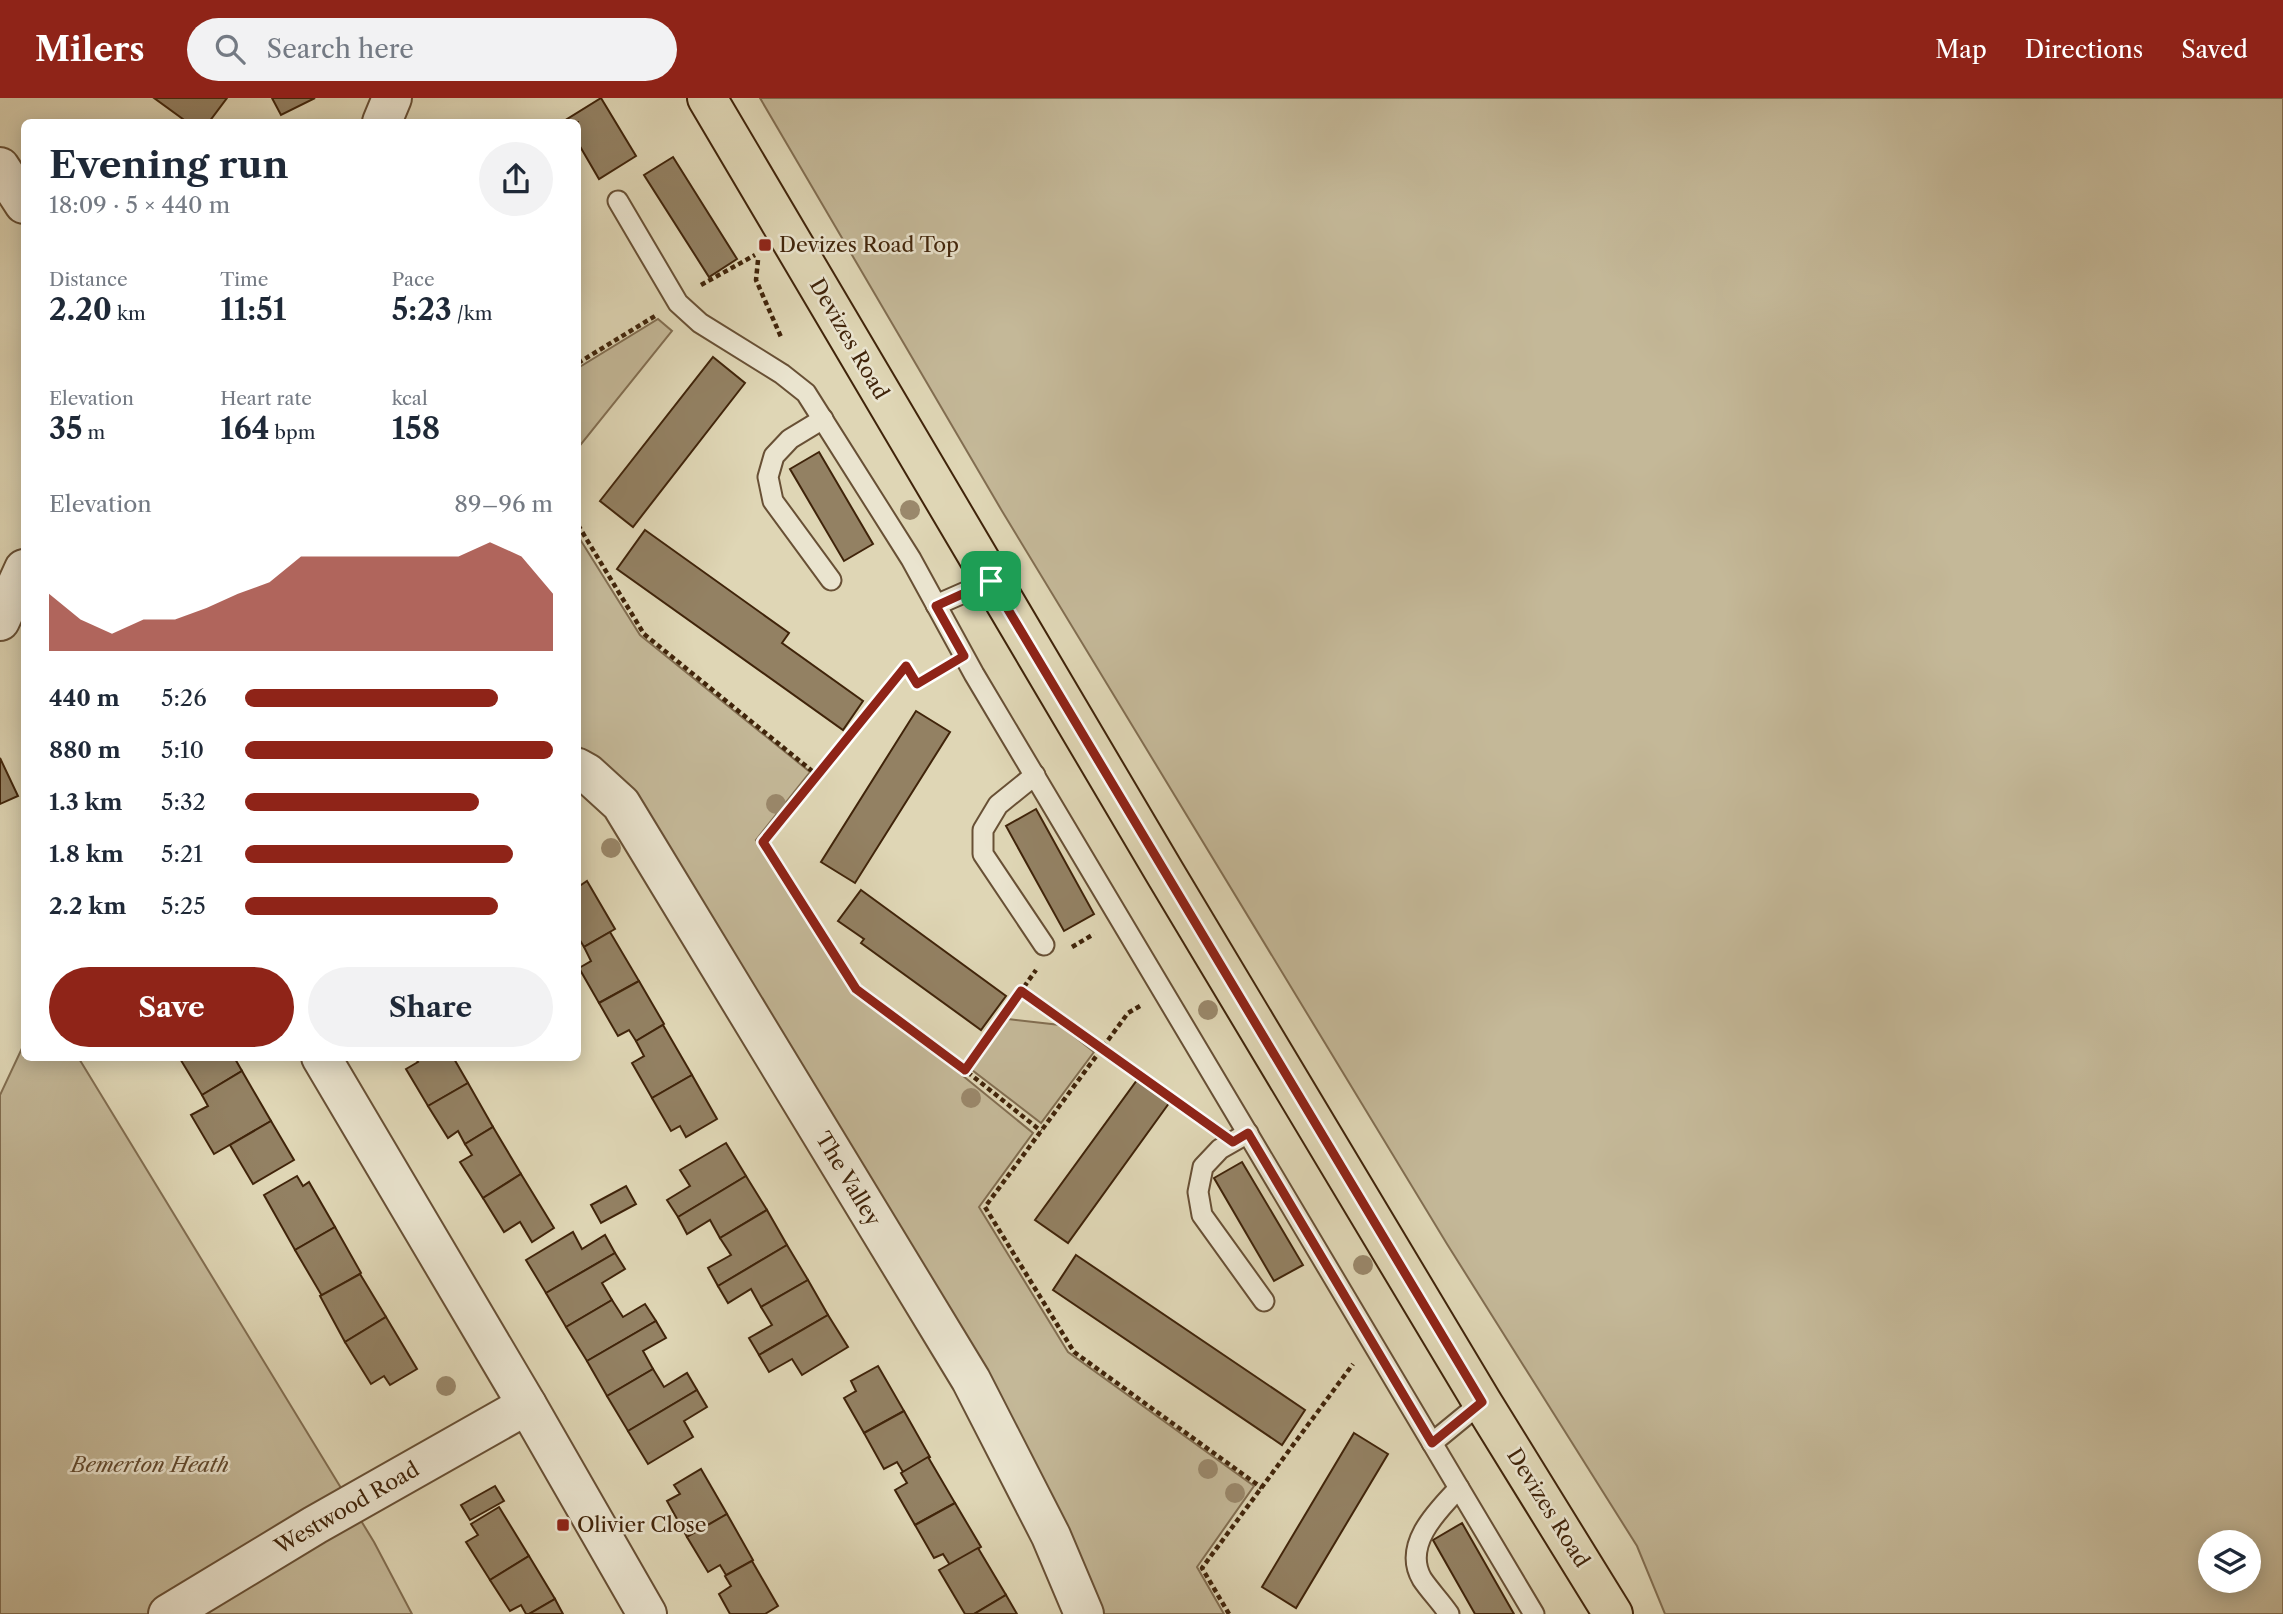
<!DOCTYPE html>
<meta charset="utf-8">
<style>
body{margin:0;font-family:"Libre Caslon Text",serif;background:#f2f2f3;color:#1f2937;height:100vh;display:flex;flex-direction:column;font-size:26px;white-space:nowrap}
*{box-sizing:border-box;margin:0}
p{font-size:23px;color:#747a83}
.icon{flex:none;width:38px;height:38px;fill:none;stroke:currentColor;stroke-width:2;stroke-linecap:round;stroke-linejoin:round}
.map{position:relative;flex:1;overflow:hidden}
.side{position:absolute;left:21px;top:21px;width:560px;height:942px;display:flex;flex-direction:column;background:#fff;border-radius:10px;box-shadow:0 4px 18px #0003}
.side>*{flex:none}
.controls{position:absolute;left:2198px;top:1432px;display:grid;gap:14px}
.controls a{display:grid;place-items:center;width:63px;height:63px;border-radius:50%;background:#fff;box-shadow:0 4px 18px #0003;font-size:35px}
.pin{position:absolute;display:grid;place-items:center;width:60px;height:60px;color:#fff;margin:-30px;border-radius:14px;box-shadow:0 4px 10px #0006}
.round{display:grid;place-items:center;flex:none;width:74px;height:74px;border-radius:37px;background:#f2f2f3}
.head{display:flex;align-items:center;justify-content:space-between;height:119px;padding:0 28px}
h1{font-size:38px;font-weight:800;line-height:52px}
.metrics{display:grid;grid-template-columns:repeat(3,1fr);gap:10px;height:119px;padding:7px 28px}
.metrics div{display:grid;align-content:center}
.metrics b{font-size:30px;font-weight:800}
.metrics small{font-size:19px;font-weight:400}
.metrics p{font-size:19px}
.chart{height:196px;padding:14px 28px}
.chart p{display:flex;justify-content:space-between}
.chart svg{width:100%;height:126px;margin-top:7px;fill:#8f2418;opacity:.7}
.button{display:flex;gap:14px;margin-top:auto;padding:14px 28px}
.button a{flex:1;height:80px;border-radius:42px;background:#8f2418;color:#fff;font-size:28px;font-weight:800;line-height:80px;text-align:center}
.button a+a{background:#f2f2f3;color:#1f2937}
ul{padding:0 28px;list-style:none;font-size:23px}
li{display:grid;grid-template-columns:112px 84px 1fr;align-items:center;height:52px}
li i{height:18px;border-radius:9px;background:#8f2418}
header{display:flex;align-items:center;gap:42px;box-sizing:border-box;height:98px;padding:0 35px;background:#8f2418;color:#fff}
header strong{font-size:33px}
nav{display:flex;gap:38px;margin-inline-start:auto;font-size:24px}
.search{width:490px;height:63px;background:#f2f2f3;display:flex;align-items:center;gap:18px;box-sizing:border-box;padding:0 24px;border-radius:38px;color:#747a83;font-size:26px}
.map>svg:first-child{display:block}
.green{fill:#c4b898;stroke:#826e51;stroke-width:2;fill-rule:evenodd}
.building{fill:#938163;stroke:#40240a;stroke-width:2}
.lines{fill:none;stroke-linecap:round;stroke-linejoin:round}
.service-casing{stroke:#685035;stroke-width:23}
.minor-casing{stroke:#685035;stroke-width:42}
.primary-casing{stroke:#40240a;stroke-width:42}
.path{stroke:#40240a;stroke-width:4.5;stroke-dasharray:5 3.5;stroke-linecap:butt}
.service{stroke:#eae4cf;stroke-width:19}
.minor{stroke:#eae4cf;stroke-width:38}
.primary{stroke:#dfd6b5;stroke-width:38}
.tree{fill:#9a886b}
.route-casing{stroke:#fff;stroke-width:14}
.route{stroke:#8f2418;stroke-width:9}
.poi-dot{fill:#8f2418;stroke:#eae4cf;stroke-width:2.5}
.labels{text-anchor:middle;stroke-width:5;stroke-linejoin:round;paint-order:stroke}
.poi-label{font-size:21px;fill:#40240a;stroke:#eae4cf;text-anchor:start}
.street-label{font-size:21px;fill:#40240a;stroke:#eae4cf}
.park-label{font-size:21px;font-style:italic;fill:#61492e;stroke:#eae4cf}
</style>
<header>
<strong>Milers</strong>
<div class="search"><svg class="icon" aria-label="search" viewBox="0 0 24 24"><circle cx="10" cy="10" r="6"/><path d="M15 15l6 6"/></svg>Search here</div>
<nav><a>Map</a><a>Directions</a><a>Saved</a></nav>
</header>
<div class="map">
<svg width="2283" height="1516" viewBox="0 0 2283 1516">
<rect width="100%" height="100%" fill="#dfd6b5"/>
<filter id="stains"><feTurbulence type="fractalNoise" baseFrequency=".00286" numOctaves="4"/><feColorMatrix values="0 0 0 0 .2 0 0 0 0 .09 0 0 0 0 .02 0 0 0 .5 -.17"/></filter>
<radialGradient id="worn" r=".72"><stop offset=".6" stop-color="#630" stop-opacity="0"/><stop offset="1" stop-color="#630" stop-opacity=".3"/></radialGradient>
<g class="green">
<path d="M 760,0 L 2283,0 L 2283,1516 L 1665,1516 L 1637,1448 L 1447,1146 L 1002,413 ZM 2210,1444 L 2249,1444 L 2249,1482 L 2210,1482 Z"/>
<polygon points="658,221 672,233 578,350 578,270"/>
<polygon points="578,438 640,537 810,674 756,742 852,894 957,973 1033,1035 979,1109 1068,1254 1254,1388 1197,1469 1224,1516 1101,1516 592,656 578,648"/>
<polygon points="1008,921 1060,927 1094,954 1041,1025 972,972"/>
<polygon points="24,946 24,959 78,959 374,1444 412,1516 0,1516 0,997"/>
</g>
<g class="building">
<polygon points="154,0 227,0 209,24 187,24"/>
<polygon points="272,0 315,0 281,17"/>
<polygon points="601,0 636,58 599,81 578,45 578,24 565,24 564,23"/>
<polygon points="673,59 737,161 709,179 644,77"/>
<polygon points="713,259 745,285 633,429 600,403"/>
<polygon points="819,354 873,446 844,463 790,371"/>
<polygon points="645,432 789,535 782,545 863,603 843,632 617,471"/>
<polygon points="916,613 950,634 855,785 821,764"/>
<polygon points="0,660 18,698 0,706"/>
<polygon points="1036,711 1094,816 1064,833 1006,728"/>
<polygon points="587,783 615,831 584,849 578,839 578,789"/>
<polygon points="861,792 1006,898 981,932 861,845 864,841 838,823"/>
<polygon points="610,834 639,883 599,905 579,870 591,863 584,849"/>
<polygon points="639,883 664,926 636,943 629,932 618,938 599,905"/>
<polygon points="663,927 692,977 652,1000 632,965 644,958 636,943"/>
<polygon points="179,959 234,959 242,973 202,997"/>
<polygon points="415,959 453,959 468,985 428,1008 406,971 418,964"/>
<polygon points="242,973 271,1023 214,1056 191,1017 208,1008 202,997"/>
<polygon points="692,977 717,1021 686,1039 680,1028 671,1033 652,1000"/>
<polygon points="1140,978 1172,1001 1068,1145 1035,1122"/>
<polygon points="468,985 493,1029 465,1046 458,1033 448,1040 428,1008"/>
<polygon points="271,1023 294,1062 253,1086 230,1047"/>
<polygon points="493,1029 521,1076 483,1100 460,1064 472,1057 465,1046"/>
<polygon points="726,1045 746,1078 678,1119 667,1102 690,1088 680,1072"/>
<polygon points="1242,1064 1303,1167 1274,1183 1214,1080"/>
<polygon points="521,1076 554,1130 532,1144 520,1124 504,1134 483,1100"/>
<polygon points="297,1078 303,1088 309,1084 335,1129 295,1152 264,1097"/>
<polygon points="746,1078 767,1112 720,1140 710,1122 687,1136 678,1119"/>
<polygon points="626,1088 636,1106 601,1125 591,1107"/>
<polygon points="767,1112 787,1147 718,1188 708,1170 731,1157 720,1140"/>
<polygon points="335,1129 361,1175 322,1198 295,1152"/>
<polygon points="573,1134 582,1151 605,1137 615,1155 546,1195 526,1162"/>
<polygon points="787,1147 808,1182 761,1209 751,1191 728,1205 718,1188"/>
<polygon points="615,1155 625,1171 602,1185 612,1202 566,1229 546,1195"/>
<polygon points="1076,1157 1305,1312 1282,1347 1053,1192"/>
<polygon points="360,1176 386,1219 345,1244 320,1198"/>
<polygon points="808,1182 828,1217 759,1257 749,1240 772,1227 761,1209"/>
<polygon points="612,1202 623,1219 645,1206 656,1223 587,1263 566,1229"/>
<polygon points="828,1217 848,1249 802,1277 792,1261 769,1274 759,1257"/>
<polygon points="386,1219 417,1271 390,1287 384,1278 371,1286 345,1244"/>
<polygon points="656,1223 666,1240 643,1253 653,1271 607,1298 587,1263"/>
<polygon points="878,1268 904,1313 864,1335 844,1300 856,1293 851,1283"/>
<polygon points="653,1271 664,1289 687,1275 697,1292 628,1333 607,1298"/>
<polygon points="697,1292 707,1309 684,1323 693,1339 648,1366 628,1333"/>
<polygon points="904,1313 930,1359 903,1374 897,1364 884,1371 864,1335"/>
<polygon points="1354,1335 1388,1356 1296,1510 1262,1489"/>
<polygon points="928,1359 955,1405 915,1427 895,1392 907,1385 901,1375"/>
<polygon points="701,1371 727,1416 687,1439 667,1403 680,1396 674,1387"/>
<polygon points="495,1388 504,1403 470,1422 461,1407"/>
<polygon points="955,1405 981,1449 950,1467 943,1456 934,1460 915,1427"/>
<polygon points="499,1409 529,1458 490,1482 466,1444 478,1437 471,1426"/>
<polygon points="727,1416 753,1462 726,1477 720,1467 708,1474 687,1439"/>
<polygon points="1462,1425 1514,1516 1475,1516 1433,1442"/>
<polygon points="978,1450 1006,1497 974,1516 965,1516 939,1472"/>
<polygon points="529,1458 555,1501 529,1516 526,1516 521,1507 510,1513 490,1482"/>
<polygon points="752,1463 778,1508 765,1516 730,1516 719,1496 731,1488 725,1478"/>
<polygon points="1006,1497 1017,1516 974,1516"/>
<polygon points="555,1501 563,1516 529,1516"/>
</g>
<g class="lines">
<defs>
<g id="service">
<polyline points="618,103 678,205 700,225 782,276 806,295 911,461 974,576 1534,1516"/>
<polyline points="823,321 790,341 774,358 768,379 773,403 831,482"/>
<polyline points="936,507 991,483"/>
<polyline points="1035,677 998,707 983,732 983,756 1044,847"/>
<polyline points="1248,1035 1220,1051 1203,1069 1198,1094 1202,1117 1264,1203"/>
<polyline points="1432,1345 1482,1304"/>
<path d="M 1449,1516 C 1441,1504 1430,1493 1422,1481 C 1402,1447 1438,1412 1459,1390"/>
</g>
<g id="minor">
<polyline points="382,24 392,0"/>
<polyline points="0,69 24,106"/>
<polyline points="0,523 24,471"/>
<polyline points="578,670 587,675 621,706 971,1282 1051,1438 1084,1516"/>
<polyline points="321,959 527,1307 647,1516"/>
<polyline points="168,1516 315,1427 527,1307"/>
</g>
<polyline id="primary" points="707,0 1165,775 1482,1304 1613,1516"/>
</defs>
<use href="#service" class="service-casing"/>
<use href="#minor" class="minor-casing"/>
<use href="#primary" class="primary-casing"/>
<g class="path">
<polyline points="758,162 756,182 781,239"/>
<polyline points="701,187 755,157"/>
<polyline points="578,265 655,218"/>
<polyline points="578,427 644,536 817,677"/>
<polyline points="939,573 917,586 906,568 763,744 856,891 965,972 1041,1033"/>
<polyline points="1072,849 1094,836"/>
<polyline points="1022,893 1206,1024"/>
<polyline points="1140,908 1128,915 985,1109 1074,1254 1262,1390"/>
<polyline points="965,972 1036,872"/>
<polyline points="1229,1516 1202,1470 1353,1266"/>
</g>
<use href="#service" class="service"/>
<use href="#minor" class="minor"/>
<use href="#primary" class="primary"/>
</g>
<g class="tree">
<circle cx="910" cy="412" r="10"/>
<circle cx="776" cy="706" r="10"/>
<circle cx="611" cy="750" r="10"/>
<circle cx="1208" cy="912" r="10"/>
<circle cx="971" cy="1000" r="10"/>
<circle cx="1363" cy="1167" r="10"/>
<circle cx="446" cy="1288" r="10"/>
<circle cx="1208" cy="1371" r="10"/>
<circle cx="1235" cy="1395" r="10"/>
</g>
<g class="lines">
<defs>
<polygon id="route" points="991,483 1482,1304 1432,1345 1248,1035 1233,1044 1021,893 965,972 856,891 763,744 906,568 917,586 964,558 936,508"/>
</defs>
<use href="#route" class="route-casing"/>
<use href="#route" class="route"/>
</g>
<g class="poi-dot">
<rect x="758" y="140" width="14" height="14" rx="3.5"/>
<rect x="556" y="1420" width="14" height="14" rx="3.5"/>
</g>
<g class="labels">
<g class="poi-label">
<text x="779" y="154">Devizes Road Top</text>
<text x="577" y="1434">Olivier Close</text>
</g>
<g class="street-label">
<text transform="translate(849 241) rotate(60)" y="7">Devizes Road</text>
<text transform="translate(848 1081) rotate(59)" y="7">The Valley</text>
<text transform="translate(347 1410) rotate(-30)" y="7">Westwood Road</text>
<text transform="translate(1548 1410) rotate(58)" y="7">Devizes Road</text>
</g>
<g class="park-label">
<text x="150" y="1374">Bemerton Heath</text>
</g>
</g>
<rect width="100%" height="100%" filter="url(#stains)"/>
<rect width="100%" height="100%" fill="url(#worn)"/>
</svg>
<div class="controls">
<a><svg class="icon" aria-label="layers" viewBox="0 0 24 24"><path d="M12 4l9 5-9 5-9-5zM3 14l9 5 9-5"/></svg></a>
</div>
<div class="pin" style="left:991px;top:483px;background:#1e9e55"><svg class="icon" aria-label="arrive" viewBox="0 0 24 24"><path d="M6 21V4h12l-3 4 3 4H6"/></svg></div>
<section class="side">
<div class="head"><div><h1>Evening run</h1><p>18:09 · 5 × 440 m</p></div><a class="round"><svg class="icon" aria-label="share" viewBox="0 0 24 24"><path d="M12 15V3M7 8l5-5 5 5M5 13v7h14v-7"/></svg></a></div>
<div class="metrics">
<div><p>Distance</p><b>2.20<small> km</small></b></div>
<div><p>Time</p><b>11:51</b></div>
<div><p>Pace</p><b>5:23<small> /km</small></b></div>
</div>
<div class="metrics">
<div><p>Elevation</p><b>35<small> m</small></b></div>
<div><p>Heart rate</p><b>164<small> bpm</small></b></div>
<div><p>kcal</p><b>158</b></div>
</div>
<div class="chart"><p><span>Elevation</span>89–96 m</p>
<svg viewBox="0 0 160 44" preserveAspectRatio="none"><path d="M0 44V24L10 33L20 38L30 33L40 33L50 29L60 24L70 20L80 11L90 11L100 11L110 11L120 11L130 11L140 6L150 11L160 24V44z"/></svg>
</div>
<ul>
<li><b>440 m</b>5:26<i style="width:82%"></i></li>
<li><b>880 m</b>5:10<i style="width:100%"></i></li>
<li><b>1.3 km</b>5:32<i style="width:76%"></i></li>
<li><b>1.8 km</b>5:21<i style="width:87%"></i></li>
<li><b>2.2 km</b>5:25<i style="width:82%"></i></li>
</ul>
<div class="button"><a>Save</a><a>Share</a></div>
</section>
</div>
